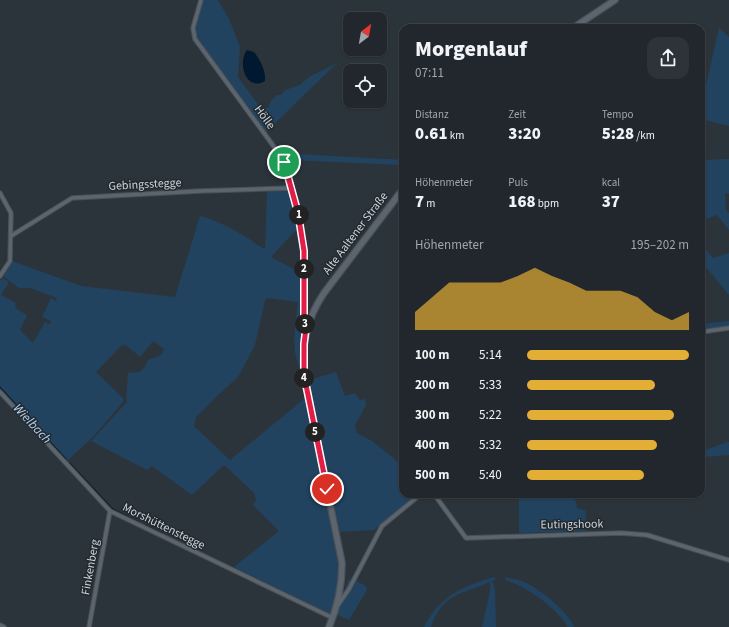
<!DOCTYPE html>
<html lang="de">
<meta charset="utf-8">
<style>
body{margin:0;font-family:"Source Sans 3",sans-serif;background:#2d3338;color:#f1f3f6;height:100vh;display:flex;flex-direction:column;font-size:15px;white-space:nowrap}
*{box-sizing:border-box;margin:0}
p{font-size:13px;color:#a2a5a9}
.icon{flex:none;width:22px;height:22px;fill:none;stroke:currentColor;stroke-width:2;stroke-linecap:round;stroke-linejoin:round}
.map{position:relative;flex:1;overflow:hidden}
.panel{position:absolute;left:399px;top:24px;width:306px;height:474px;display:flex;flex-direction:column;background:#21272c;border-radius:12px;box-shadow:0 1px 3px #0004,0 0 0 1px #3e4448}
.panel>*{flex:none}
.needle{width:26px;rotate:31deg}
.controls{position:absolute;left:343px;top:12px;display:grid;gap:8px}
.controls a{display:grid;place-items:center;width:44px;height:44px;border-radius:8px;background:#21272c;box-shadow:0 1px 3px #0004,0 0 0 1px #3e4448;font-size:20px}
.pin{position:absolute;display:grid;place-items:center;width:34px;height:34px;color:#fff;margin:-17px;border:2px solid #fff;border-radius:50%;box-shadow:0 1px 4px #0007}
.km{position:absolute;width:20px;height:20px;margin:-10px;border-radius:50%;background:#222;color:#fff;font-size:11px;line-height:20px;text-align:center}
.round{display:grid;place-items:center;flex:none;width:42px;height:42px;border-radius:12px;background:#2d3338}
.overview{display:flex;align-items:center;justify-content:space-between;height:68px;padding:0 16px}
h1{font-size:22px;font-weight:800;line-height:30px}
.figures{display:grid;grid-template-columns:repeat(3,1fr);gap:6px;height:68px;padding:4px 16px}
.figures div{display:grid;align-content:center}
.figures b{font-size:17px;font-weight:800}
.figures small{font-size:11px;font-weight:400}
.figures p{font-size:11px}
.chart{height:112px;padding:8px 16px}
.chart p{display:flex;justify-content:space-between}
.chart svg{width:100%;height:72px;margin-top:4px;fill:#e3ae35;opacity:.7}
ul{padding:0 16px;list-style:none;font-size:13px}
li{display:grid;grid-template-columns:64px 48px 1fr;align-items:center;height:30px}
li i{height:10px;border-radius:5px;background:#e3ae35}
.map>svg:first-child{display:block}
.green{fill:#214360;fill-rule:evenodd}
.water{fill:#001931}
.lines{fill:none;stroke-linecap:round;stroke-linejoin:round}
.stream{stroke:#001931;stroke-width:1}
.street-casing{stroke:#484f55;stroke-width:5.5}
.secondary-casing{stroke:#484f55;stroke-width:8}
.street{stroke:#5c656d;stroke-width:3.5}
.secondary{stroke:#5c656d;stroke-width:5.5}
.route-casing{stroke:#fff;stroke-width:8}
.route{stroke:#e11d48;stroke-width:5}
.labels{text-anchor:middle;stroke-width:3;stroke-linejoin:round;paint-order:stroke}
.street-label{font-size:12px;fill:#ced3d7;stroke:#222a31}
.water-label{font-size:13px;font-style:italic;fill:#b4d3f0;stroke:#222a31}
</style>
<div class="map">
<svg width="729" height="627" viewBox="0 0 729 627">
<rect width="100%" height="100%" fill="#2c343b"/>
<g class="green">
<polygon points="203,0 218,0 229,19 240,47 238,77 260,107 268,108 271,101 277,95 281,95 285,90 300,85 309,77 337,63 266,132 197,39 194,28"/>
<polygon points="719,28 729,37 729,126 701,119 701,108"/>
<polygon points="281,153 403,160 403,165 286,160"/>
<polygon points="729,159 729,194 725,193 726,210 729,213 729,230 717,215 701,221 701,162 703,160"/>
<path d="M 284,190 L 289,191 L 290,194 L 297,213 L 303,252 L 302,319 L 305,328 L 302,344 L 300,368 C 290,349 296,323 298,302 L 267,298 L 265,300 L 255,345 L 238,377 L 216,397 L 196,417 L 194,426 L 230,460 L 305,398 L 337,550 C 339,572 339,590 333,611 L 329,613 L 234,567 L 279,531 L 253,505 L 256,500 L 254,493 L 224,465 L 192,495 L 152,466 L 147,470 L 91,441 L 127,402 L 126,400 L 128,373 L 139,372 L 144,368 L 148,360 L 161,355 L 164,349 L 153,341 L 140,357 L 126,345 L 125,346 L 123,344 L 96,372 L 124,399 L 123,402 L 93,437 L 68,460 L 0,386 L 0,281 L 2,278 L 9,282 L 1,295 L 16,303 L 15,308 L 27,315 L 20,330 L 33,343 L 45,322 L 50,324 L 51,321 L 42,317 L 51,298 L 56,301 L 57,298 L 30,288 L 19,288 L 3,276 L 12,261 L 81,286 L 175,297 L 200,216 C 217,220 235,230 249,239 C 256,243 257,246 265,249 L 267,191 ZM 296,230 L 300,253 L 299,272 L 271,257 Z"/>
<polygon points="701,244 713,258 729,253 729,295 701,261"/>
<polygon points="729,321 729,326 701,330 701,324"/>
<polygon points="336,372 345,396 355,393 360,400 365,399 366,405 355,425 357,433 372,441 403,466 403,494 417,494 374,530 340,532 309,380"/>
<polygon points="727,442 729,442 729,455 701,457 701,452"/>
<polygon points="519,494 574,494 577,508 586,511 585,531 519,533"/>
<path d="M 494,577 L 496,579 L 492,581 L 495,589 L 496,627 L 482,627 L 490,591 L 490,582 C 463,594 442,593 431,627 L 424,627 C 441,595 461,587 494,577 Z"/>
<path d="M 505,577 C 513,579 520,579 526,583 C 540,589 569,613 574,627 L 568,627 C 557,608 526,586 505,580 Z"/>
<polygon points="349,579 355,580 366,586 367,590 349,620 336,614"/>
</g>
<path class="water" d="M 247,50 L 254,52 C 260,60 266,70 265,81 L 261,83 C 244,88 238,61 247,50 Z"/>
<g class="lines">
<g class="stream">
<polyline points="0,387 66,459"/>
<polyline points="70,463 113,509 139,522"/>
<polyline points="145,525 162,533"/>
</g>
<defs>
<g id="street">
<polyline points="201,0 193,28 195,39 272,144 284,162 298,213 304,251 304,319 306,328"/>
<polyline points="0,193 11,213 10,261 0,276"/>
<polyline points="11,236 72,198 200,191 291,188"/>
<polyline points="701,332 729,328"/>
<polyline points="0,392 110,511 333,618"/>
<polyline points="434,494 466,538 621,533 647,535 729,560"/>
<polyline points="338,605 349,589 382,526 421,494"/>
<polyline points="0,625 4,627"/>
<polyline points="89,627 110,511"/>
</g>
<g id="secondary">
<polyline points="573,28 615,0"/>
<path d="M 329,627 C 338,606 342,586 342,563 L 304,375 C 302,343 306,320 324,293 L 403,189"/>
</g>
</defs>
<use href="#street" class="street-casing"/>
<use href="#secondary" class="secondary-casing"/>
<use href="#street" class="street"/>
<use href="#secondary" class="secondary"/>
</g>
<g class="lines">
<defs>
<polyline id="route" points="284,162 298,213 304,251 304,318 306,328 304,344 304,375 327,489"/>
</defs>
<use href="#route" class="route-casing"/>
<use href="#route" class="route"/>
</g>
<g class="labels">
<g class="street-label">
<text transform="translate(265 117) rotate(54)" y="4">Hölle</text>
<text transform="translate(145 184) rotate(-3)" y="4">Gebingsstegge</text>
<text transform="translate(355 233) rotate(-53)" y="4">Alte Aaltener Straße</text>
<text transform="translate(572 524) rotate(-1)" y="4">Eutingshook</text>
<text transform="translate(164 526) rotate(26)" y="4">Morshüttenstegge</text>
<text transform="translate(90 567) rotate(-80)" y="4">Finkenberg</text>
</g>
<g class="water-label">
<text transform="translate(33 423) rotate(47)" y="5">Wielbach</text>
</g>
</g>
</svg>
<div class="controls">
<a><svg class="needle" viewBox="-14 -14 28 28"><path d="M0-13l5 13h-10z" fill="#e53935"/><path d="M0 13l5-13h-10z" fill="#a2a5a9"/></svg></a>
<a><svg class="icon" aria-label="locate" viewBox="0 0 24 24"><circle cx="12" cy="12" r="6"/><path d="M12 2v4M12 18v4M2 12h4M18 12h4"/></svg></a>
</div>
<div class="pin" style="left:284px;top:162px;background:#1e9e55"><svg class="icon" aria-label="arrive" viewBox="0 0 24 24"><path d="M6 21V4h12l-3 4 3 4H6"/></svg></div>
<div class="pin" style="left:327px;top:489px;background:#d93025"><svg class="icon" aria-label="check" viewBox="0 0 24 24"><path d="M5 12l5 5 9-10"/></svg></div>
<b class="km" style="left:299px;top:215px">1</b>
<b class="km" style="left:304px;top:269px">2</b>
<b class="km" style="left:305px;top:324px">3</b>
<b class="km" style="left:304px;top:378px">4</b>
<b class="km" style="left:315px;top:432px">5</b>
<section class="panel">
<div class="overview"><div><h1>Morgenlauf</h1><p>07:11</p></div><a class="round"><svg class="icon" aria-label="share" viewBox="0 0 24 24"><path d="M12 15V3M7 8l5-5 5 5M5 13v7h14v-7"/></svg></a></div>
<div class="figures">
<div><p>Distanz</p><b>0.61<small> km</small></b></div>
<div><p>Zeit</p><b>3:20</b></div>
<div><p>Tempo</p><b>5:28<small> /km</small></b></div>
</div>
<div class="figures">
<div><p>Höhenmeter</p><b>7<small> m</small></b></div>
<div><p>Puls</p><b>168<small> bpm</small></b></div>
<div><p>kcal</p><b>37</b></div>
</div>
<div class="chart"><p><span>Höhenmeter</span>195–202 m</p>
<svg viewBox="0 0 160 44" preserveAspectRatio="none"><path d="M0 44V33L10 24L20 15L30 15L40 15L50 15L60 11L70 6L80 11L90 15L100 20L110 20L120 20L130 24L140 33L150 38L160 33V44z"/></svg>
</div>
<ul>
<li><b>100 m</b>5:14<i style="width:100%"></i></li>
<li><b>200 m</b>5:33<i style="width:79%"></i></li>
<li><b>300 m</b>5:22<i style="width:91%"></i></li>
<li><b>400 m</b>5:32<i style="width:80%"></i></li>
<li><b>500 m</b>5:40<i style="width:72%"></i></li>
</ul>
</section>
</div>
